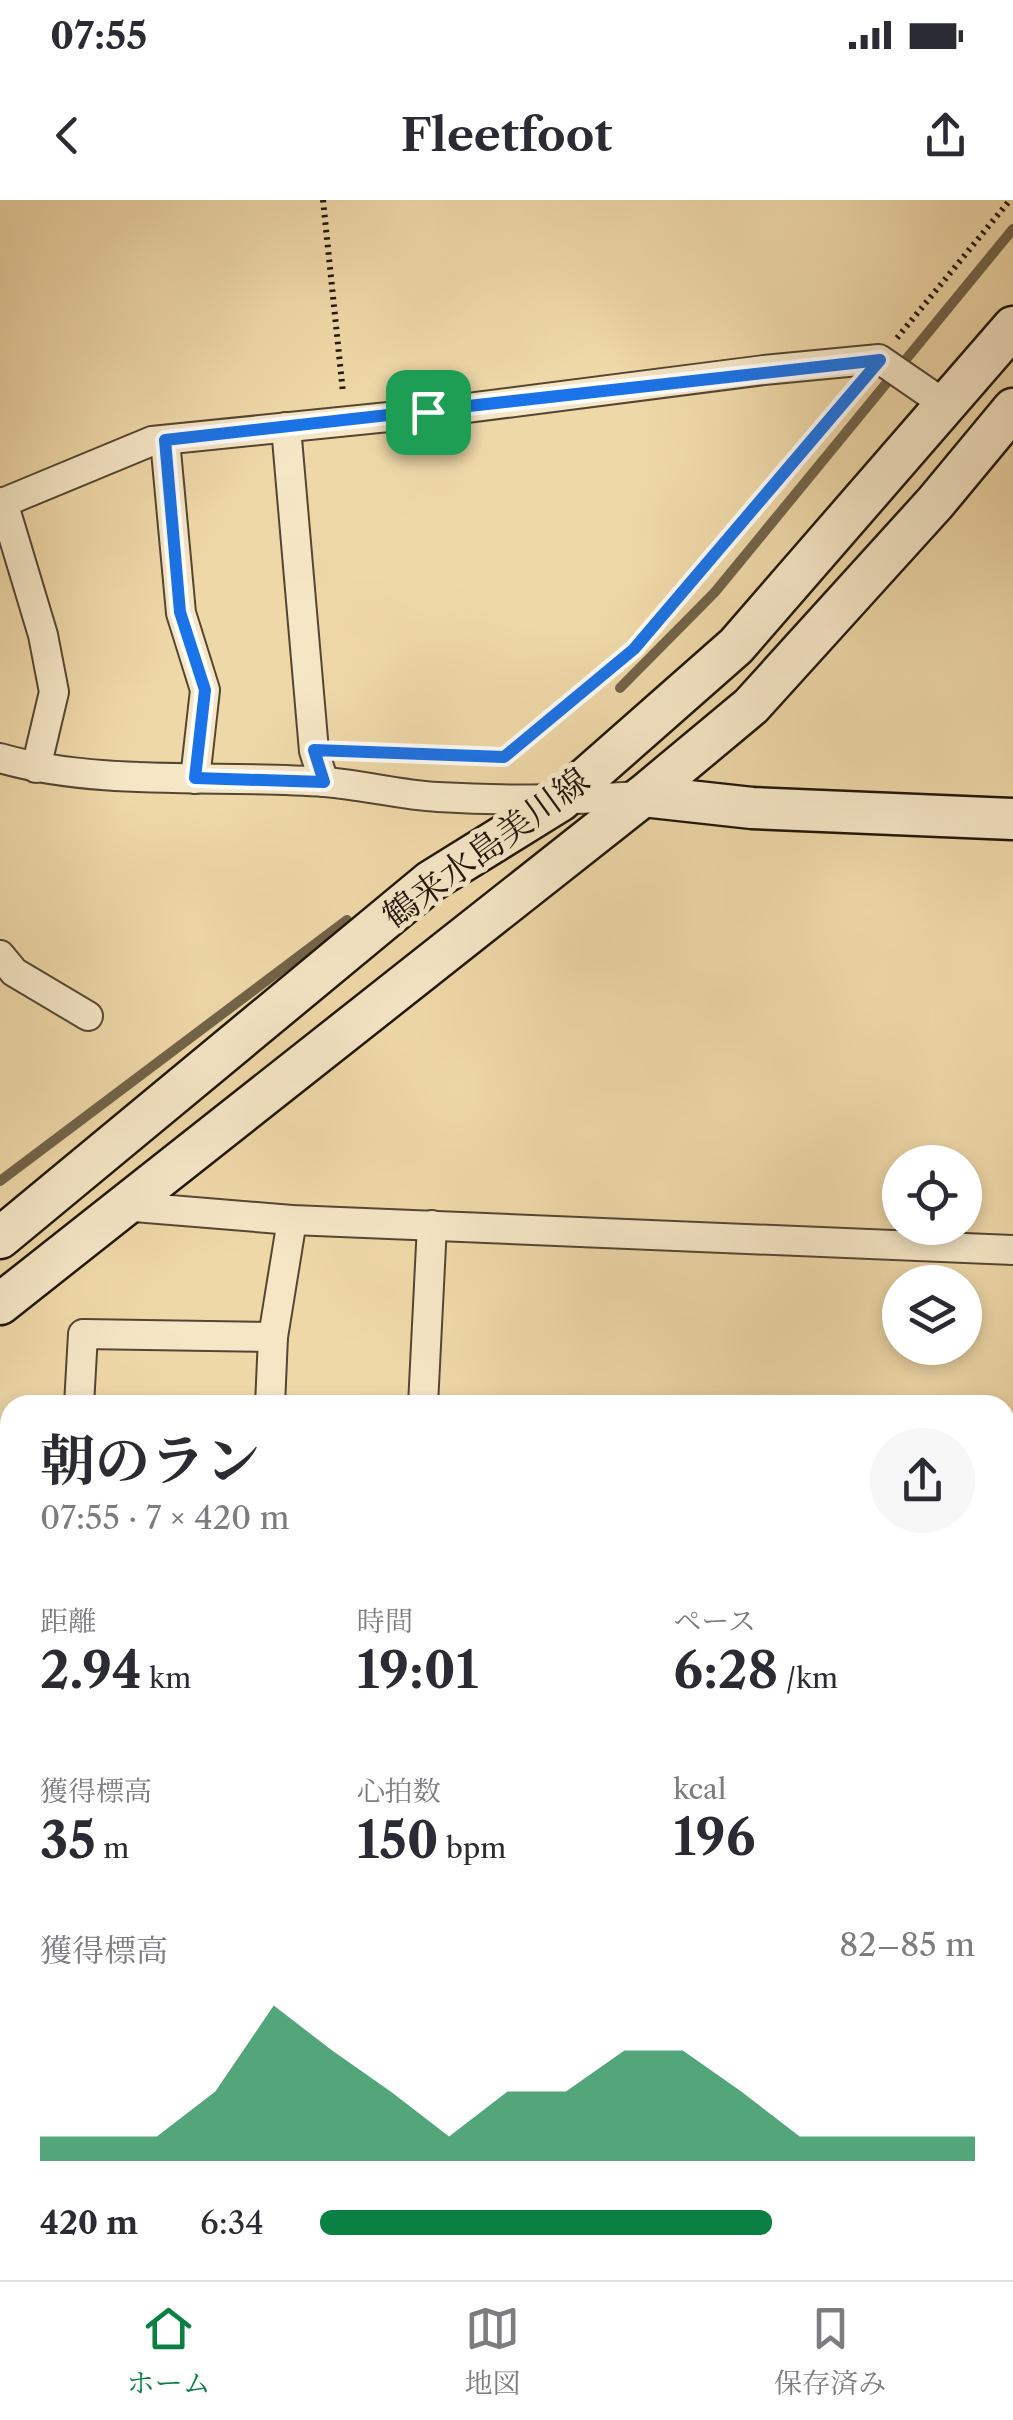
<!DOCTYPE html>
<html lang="ja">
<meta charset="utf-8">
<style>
body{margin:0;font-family:"Libre Caslon Text","Noto Serif JP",serif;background:#f7f7f7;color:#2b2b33;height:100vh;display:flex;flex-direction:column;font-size:38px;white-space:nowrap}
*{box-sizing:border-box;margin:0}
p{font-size:32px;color:#7c7c81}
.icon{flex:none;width:55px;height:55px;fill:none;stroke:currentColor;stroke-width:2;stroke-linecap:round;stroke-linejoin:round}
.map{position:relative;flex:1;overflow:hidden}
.sheet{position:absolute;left:0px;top:1195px;width:1015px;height:885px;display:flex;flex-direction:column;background:#fff;border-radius:30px 30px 0 0;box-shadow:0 5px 15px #0003}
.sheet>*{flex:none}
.controls{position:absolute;left:882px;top:945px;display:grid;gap:20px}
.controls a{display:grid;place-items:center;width:100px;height:100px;border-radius:50%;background:#fff;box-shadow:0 5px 15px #0003;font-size:50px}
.pin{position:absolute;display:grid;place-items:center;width:85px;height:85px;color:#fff;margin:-42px;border-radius:20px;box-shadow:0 5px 15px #0006}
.round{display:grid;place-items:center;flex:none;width:105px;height:105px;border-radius:52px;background:#f7f7f7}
.overview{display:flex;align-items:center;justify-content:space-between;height:170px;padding:0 40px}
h1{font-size:55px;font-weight:700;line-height:75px}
.metrics{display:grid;grid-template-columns:repeat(3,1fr);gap:15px;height:170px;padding:10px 40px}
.metrics div{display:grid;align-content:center}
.metrics b{font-size:50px;font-weight:700}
.metrics small{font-size:28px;font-weight:400}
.metrics p{font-size:28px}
.chart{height:280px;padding:20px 40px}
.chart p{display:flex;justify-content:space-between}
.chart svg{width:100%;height:180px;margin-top:10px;fill:#0b8043;opacity:.7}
ul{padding:0 40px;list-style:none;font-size:32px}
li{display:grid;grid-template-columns:160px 120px 1fr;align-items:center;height:75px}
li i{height:25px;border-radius:12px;background:#0b8043}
.status{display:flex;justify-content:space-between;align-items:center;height:70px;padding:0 50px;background:#fff;direction:ltr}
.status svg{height:28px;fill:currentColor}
header{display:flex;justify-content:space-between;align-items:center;height:130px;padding:0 40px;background:#fff;font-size:45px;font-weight:700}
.tab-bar{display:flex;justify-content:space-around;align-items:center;height:140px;border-top:2px solid #e1e1e2;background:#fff;font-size:28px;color:#7c7c81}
.tab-bar a{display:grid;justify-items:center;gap:5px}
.tab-bar .on{color:#0b8043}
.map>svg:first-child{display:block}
.green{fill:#ccb78d;stroke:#76664c;stroke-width:2.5}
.water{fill:#a99672;stroke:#726348;stroke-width:2.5}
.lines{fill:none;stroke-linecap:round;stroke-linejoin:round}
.stream{stroke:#726348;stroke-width:10}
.street-casing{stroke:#544632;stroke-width:32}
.secondary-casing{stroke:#20160a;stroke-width:45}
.path{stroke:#20160a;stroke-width:6;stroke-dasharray:2.5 5;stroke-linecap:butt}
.street{stroke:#f5e6c6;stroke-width:28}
.secondary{stroke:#f5e6c6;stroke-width:40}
.route-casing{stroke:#fff;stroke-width:20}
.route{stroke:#1a73e8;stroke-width:12}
.labels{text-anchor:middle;stroke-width:10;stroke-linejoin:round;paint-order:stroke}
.street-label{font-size:35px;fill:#20160a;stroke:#f5e6c6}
</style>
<div class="status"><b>07:55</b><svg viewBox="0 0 49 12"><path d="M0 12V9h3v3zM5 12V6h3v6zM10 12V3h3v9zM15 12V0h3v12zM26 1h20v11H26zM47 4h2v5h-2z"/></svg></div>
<header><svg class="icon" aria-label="back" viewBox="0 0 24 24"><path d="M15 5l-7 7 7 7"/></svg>Fleetfoot<svg class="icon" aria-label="share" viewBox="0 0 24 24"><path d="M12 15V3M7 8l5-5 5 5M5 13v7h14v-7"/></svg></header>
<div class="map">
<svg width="1013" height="2080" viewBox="0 0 1013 2080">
<rect width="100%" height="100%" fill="#efd8a8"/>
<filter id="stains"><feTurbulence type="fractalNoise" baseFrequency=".002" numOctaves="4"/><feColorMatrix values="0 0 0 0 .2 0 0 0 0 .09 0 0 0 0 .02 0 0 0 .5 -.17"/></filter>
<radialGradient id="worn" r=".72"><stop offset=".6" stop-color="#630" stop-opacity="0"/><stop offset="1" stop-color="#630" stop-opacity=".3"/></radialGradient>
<polygon class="green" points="153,2070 452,2070 451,2080 151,2080"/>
<polygon class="water" points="456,2070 730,2070 728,2080 455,2080"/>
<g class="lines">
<g class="stream">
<polyline points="620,488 715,392 1013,29"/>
<polyline points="0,981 347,720"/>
<polyline points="1005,1724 1013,1722"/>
<polyline points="0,2046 10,2046"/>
</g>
<defs>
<g id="street">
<polyline points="286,227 314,551 324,582"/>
<polyline points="165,240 181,413 205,490 195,579"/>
<polyline points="3,302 43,435 54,492 36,568"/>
<polyline points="0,304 152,241 428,213 764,170 879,159 946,205"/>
<path d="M 0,558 C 100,587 221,574 325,582 C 363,585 400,595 438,597 C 506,601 574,600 643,596"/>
<polyline points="0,755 14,772 88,816"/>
<polyline points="122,1006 292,1020 1013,1050"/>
<polyline points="79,1205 83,1134 273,1137"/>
<polyline points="270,1205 273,1137 292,1020"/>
<polyline points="423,1205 432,1025"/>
<polyline points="0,1540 10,1540"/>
<polyline points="0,1768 10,1769"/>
<polyline points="0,1992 10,1992"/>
<polyline points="0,2067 10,2067"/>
<polyline points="124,2070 136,2080"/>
</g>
<g id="secondary">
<polyline points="643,596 752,608 1013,619"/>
<polyline points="0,1038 431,681 560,601 736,446 1013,127"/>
<polyline points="0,1104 643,596 751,506 935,303 1013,209"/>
</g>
</defs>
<use href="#street" class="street-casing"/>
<use href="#secondary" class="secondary-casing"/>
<g class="path">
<polyline points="323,0 343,193"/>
<polyline points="897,138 1010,0"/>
<polyline points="340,551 504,557 633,449 853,190"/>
</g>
<use href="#street" class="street"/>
<use href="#secondary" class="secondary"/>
</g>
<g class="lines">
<defs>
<polygon id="route" points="880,160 634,449 504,557 314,550 324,582 195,578 205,490 180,412 165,240"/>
</defs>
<use href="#route" class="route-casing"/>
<use href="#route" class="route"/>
</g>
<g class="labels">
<g class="street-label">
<text transform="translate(486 648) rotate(-36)" y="12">鶴来水島美川線</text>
</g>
</g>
<rect width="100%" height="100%" filter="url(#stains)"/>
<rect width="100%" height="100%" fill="url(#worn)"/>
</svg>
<div class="controls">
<a><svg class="icon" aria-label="locate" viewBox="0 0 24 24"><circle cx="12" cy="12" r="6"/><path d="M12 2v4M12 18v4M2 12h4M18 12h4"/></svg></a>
<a><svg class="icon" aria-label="layers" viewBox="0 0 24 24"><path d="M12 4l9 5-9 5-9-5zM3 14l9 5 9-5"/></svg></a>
</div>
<div class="pin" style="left:428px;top:212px;background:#1e9e55"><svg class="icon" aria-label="arrive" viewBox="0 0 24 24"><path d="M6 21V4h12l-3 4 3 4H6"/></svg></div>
<section class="sheet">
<div class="overview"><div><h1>朝のラン</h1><p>07:55 · 7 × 420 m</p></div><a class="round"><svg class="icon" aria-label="share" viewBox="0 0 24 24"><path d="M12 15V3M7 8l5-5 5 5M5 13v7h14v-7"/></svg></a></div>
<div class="metrics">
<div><p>距離</p><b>2.94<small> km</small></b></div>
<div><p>時間</p><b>19:01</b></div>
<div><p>ペース</p><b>6:28<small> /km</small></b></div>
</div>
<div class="metrics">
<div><p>獲得標高</p><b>35<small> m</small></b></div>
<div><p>心拍数</p><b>150<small> bpm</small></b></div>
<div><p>kcal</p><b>196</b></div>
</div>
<div class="chart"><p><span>獲得標高</span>82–85 m</p>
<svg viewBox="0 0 160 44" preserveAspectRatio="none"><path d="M0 44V38L10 38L20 38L30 27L40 6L50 17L60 27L70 38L80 27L90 27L100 17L110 17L120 27L130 38L140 38L150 38L160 38V44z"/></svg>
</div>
<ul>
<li><b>420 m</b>6:34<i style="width:69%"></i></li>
</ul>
</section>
</div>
<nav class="tab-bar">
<a class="on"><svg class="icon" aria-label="home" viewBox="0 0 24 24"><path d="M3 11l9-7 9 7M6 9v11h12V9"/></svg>ホーム</a>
<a><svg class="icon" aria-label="map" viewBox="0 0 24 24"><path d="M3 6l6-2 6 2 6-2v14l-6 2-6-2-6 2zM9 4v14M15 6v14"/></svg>地図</a>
<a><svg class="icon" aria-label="saved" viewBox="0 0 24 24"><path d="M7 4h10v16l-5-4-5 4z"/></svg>保存済み</a>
</nav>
